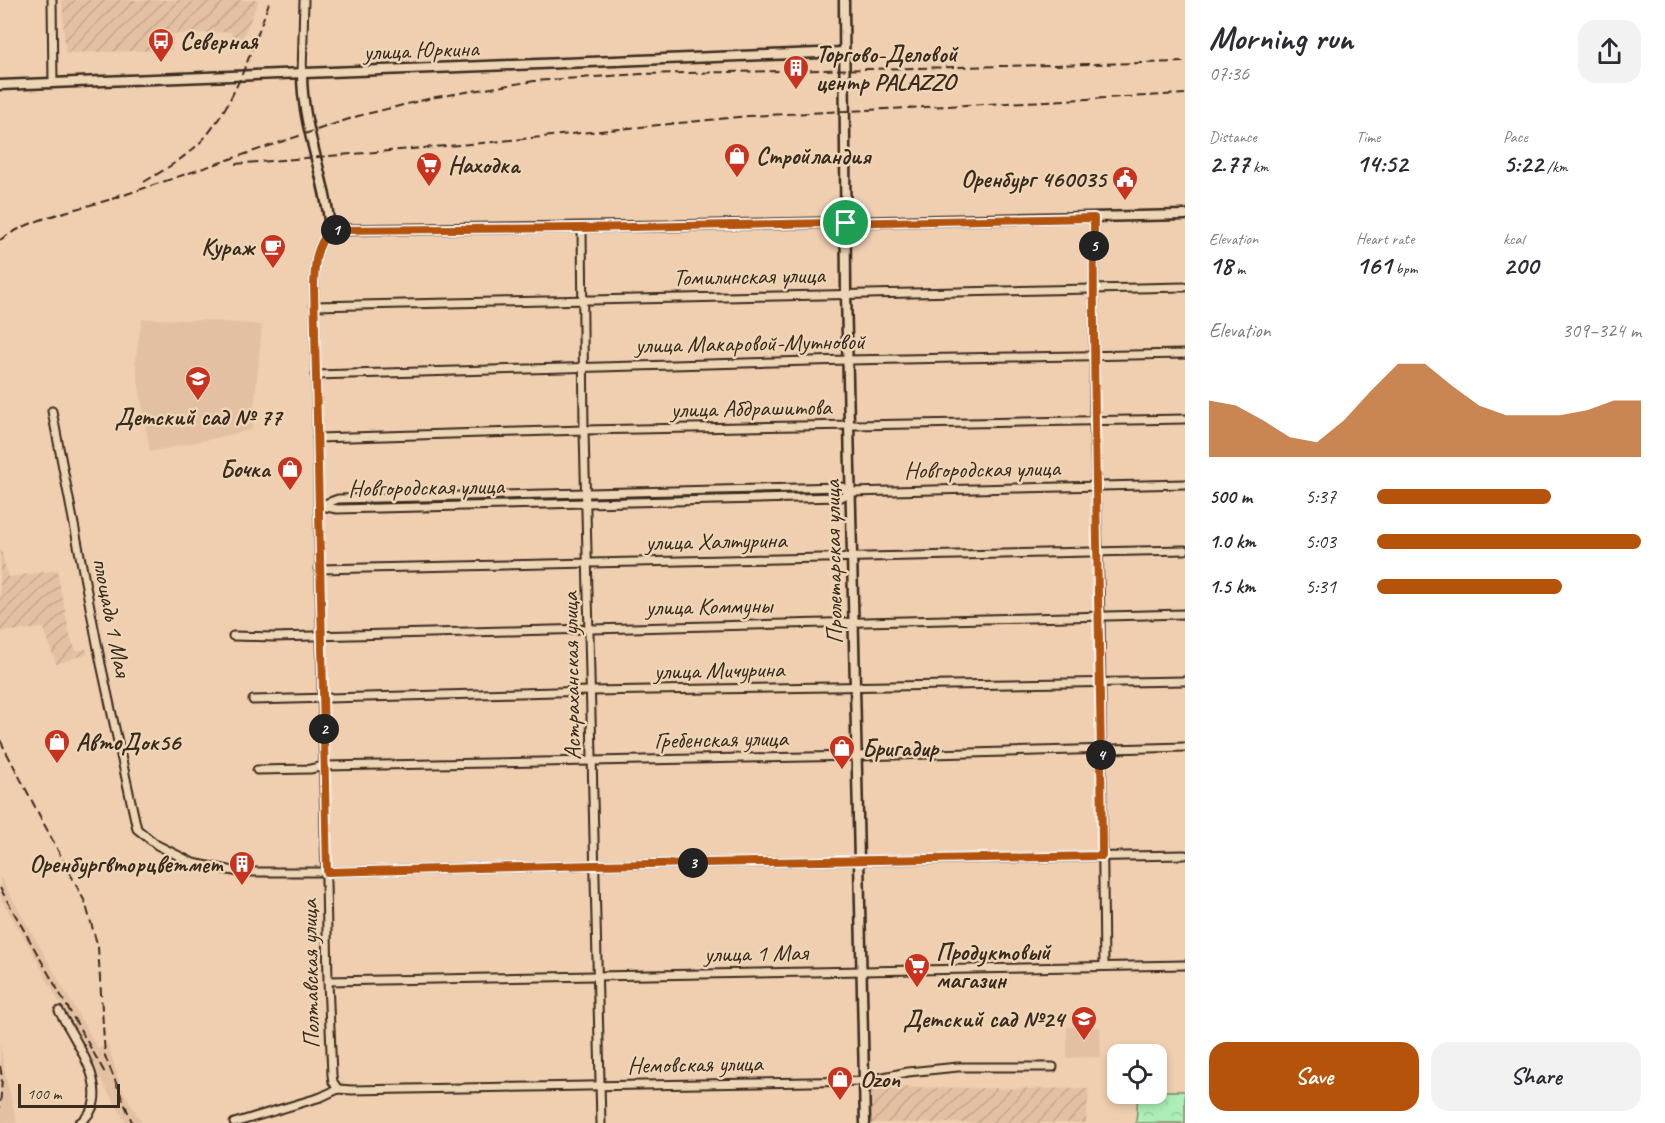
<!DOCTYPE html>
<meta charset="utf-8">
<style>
body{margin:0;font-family:Caveat,sans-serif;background:#f2f2f3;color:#2b2b33;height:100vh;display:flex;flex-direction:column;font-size:22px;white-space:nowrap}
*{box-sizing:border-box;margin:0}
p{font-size:20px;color:#7c7c81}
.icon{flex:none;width:33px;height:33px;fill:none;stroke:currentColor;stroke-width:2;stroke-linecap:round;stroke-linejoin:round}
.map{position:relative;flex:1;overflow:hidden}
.side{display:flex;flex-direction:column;background:#fff;width:480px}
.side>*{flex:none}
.controls{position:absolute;left:1107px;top:1044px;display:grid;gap:12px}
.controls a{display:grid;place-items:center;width:60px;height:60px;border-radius:12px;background:#fff;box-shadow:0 3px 9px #0003;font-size:30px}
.scale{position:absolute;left:18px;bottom:15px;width:102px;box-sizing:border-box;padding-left:6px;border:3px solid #3b2a1e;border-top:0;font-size:16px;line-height:21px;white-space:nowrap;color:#3b2a1e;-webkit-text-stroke:4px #edd5b5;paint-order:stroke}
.pin{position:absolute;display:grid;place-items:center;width:51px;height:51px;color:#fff;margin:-26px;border:3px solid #fff;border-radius:50%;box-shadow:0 2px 6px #0007}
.km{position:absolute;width:30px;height:30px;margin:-15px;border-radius:50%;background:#222;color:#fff;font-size:16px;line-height:30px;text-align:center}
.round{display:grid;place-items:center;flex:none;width:63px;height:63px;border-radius:18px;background:#f2f2f3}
.overview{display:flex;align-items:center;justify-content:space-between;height:102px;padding:0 24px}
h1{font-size:33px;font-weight:800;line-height:45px}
.stats{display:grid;grid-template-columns:repeat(3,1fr);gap:9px;height:102px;padding:6px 24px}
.stats div{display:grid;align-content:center}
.stats b{font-size:26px;font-weight:800}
.stats small{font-size:16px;font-weight:400}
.stats p{font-size:16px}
.chart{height:168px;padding:12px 24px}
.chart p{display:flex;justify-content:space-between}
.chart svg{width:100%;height:108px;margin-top:6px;fill:#b45309;opacity:.7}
.primary-button{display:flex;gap:12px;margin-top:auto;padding:12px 24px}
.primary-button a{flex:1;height:69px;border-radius:18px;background:#b45309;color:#fff;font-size:24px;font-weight:800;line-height:69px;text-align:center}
.primary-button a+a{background:#f2f2f3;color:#2b2b33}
ul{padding:0 24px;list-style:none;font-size:20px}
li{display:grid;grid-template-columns:96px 72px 1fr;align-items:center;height:45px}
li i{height:15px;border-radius:8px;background:#b45309}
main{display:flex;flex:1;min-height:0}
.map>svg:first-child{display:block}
.built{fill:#e4c0a3}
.industrial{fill:url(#industrial-furrows)}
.park{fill:url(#park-crowns);stroke:#748c6a;stroke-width:1.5}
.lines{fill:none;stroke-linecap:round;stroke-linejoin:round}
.minor-casing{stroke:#3b2a1e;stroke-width:11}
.major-casing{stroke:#3b2a1e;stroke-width:13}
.minor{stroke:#edd5b5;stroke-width:7}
.major{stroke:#edd5b5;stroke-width:8}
.rail{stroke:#3b2a1e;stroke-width:2;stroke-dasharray:9 4.5;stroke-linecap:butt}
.route-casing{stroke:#fff;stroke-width:12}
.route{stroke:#b45309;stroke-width:8}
.labels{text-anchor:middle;stroke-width:5;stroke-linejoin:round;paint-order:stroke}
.poi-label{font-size:24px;font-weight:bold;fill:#3b2a1e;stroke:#edd5b5;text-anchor:start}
.street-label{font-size:24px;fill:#3b2a1e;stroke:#edd5b5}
</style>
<main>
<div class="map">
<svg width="1185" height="1123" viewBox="0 0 1185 1123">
<defs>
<pattern id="industrial-furrows" width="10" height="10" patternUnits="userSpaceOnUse" patternTransform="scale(1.5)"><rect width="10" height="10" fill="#e4c0a3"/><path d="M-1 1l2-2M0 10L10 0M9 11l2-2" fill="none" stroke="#c4a58c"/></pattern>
<pattern id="park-crowns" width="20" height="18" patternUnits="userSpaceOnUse" patternTransform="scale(1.5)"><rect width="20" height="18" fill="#adeeb6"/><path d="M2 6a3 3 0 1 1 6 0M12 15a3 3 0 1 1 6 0" fill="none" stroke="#96cc9c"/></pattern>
</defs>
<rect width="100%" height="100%" fill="#efcfb0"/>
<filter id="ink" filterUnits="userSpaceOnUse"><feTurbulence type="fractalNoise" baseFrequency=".0167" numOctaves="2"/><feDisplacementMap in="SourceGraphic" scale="12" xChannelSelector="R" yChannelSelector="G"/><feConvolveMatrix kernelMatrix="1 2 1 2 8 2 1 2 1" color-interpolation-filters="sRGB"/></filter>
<g filter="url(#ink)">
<g class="built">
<polygon points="142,319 200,320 262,325 252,430 150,452 135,361"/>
<polygon points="0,877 98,1049 108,1044 120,1085 142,1123 126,1123 90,1061 32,951 0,897"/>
<polygon points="1067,1027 1100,1027 1101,1057 1067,1058"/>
<polygon points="0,1042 5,1073 17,1123 0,1123"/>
</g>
<g class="industrial">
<polygon points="62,0 259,0 241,42 232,42 231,32 172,34 172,50 65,53"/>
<polygon points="0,546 8,577 57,570 70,636 76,651 86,649 88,654 56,664 44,628 0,632"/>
<polygon points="869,1087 1089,1089 1086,1123 870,1123"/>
</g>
<polygon class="park" points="1157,1091 1185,1091 1185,1123 1136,1123 1138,1094 1156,1094"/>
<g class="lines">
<defs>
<g id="minor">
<polyline points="52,0 53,83"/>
<polyline points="302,74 304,0"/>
<polyline points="1094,218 1094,421 1100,616 1104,966"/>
<polyline points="582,228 584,430 601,1123"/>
<path d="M 330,230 C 315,248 315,262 314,285 L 328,981 L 332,1075 L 333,1082 L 338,1089"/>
<polyline points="314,306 1185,287"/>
<polyline points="315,375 848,360 1185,354"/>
<polyline points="52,411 101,664 137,829 157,845 193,863 239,872 327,872 594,865 1185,855"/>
<polyline points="317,438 584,430 1185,419"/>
<polyline points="319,506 338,499 842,487 851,492 1185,484"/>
<polyline points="321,506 337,509 841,497 851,492"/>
<polyline points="319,569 1185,550"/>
<polyline points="233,636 274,637 1185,614"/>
<polyline points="253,700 591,691 1185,681"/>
<polyline points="257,770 310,769 325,766 857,756 1185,747"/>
<polyline points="328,981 1185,965"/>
<path d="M 59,1011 C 75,1041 118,1098 79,1123"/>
<polyline points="338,1089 352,1090 864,1081 908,1072 958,1067 1053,1067"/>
<polyline points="234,1123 321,1097 338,1089"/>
</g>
<g id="major">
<polyline points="844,0 846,293 865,1123"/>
<path d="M 302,74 C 302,128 326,177 330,230 L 667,226 L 1185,215"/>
<polyline points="0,85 844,52"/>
</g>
</defs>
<use href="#minor" class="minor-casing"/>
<use href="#major" class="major-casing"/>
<use href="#minor" class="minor"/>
<use href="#major" class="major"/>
<g class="rail">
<polyline points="235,164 482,143 748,116 1185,94"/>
<path d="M 144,182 C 166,169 190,155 207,135 C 238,96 253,46 270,0"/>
<polyline points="112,199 358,116 436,97 534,81 641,74 1185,62"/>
<path d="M 0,240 C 32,218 74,210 112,199 L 120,194"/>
<polyline points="0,740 85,902 98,947 105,1056 132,1122"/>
<polyline points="0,888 105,1073"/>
<polyline points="0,1066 2,1078 0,1108"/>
</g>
</g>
</g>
<g class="lines" filter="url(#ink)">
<defs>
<path id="route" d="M 1094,218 C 1092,431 1101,644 1102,856 L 594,865 L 327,872 L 314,285 C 315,262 315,248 330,230 L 582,228 Z"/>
</defs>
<use href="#route" class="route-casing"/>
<use href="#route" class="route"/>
</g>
<defs>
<symbol id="bus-pin" viewBox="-11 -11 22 30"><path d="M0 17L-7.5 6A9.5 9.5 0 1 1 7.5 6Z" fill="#c8321e" stroke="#edd5b5"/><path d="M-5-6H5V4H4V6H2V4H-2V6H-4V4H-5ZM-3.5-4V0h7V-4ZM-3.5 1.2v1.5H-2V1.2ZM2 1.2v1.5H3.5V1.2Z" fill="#fff"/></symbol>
<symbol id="building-pin" viewBox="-11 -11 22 30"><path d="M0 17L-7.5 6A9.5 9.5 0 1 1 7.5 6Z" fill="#c8321e" stroke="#edd5b5"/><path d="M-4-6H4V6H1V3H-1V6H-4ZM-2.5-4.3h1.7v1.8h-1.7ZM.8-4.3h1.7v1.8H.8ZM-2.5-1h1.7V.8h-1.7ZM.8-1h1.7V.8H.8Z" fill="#fff"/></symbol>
<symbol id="shop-pin" viewBox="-11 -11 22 30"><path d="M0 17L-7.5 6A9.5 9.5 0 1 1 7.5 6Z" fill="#c8321e" stroke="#edd5b5"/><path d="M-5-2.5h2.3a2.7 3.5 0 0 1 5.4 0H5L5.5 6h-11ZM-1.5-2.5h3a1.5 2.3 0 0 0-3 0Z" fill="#fff"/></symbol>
<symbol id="supermarket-pin" viewBox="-11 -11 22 30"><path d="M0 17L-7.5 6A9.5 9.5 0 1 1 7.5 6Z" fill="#c8321e" stroke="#edd5b5"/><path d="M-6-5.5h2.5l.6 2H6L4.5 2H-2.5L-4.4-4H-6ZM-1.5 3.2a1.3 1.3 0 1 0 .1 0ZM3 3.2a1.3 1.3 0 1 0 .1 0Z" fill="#fff"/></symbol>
<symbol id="civic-pin" viewBox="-11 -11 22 30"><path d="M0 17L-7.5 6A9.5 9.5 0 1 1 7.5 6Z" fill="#c8321e" stroke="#edd5b5"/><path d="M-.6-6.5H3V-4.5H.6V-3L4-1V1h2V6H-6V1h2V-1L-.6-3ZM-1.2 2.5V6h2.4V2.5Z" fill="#fff"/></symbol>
<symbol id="cafe-pin" viewBox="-11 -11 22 30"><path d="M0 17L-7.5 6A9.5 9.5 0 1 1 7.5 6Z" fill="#c8321e" stroke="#edd5b5"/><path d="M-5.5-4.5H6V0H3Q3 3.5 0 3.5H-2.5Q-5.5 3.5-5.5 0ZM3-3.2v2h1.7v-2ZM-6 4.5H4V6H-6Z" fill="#fff"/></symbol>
<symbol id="school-pin" viewBox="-11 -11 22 30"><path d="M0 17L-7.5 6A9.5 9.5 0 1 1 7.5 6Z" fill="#c8321e" stroke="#edd5b5"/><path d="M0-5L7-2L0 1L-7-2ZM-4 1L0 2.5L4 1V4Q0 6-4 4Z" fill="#fff"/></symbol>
</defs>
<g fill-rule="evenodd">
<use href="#bus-pin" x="146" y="26" width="30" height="40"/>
<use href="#building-pin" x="781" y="53" width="30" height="40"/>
<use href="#shop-pin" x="722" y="141" width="30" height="40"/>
<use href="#supermarket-pin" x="414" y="150" width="30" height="40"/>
<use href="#civic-pin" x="1110" y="164" width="30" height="40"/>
<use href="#cafe-pin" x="258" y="232" width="30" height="40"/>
<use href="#school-pin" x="183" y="364" width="30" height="40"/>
<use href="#shop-pin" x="275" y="454" width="30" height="40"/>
<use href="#shop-pin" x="42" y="727" width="30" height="40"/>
<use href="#shop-pin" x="827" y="733" width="30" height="40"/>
<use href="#building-pin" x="227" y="849" width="30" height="40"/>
<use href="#supermarket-pin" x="902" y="951" width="30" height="40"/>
<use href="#school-pin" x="1069" y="1004" width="30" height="40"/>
<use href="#shop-pin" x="825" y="1064" width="30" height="40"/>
</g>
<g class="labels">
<g class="poi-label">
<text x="180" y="49">Северная</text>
<text x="816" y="62">Торгово-Деловой<tspan x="816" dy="28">центр PALAZZO</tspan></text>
<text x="756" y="164">Стройландия</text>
<text x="448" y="173">Находка</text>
<text x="1106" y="187" text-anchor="end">Оренбург 460035</text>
<text x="254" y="255" text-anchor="end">Кураж</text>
<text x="198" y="425" text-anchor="middle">Детский сад № 77</text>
<text x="270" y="477" text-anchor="end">Бочка</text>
<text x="76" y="750">АвтоДок56</text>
<text x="862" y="756">Бригадир</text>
<text x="222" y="872" text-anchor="end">Оренбургвторцветмет</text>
<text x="936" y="960">Продуктовый<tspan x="936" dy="28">магазин</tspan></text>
<text x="1064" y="1027" text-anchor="end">Детский сад №24</text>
<text x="860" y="1087">Ozon</text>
</g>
<g class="street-label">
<text transform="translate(421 50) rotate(-2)" y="8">улица Юркина</text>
<text transform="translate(749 276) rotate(-1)" y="8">Томилинская улица</text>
<text transform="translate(750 343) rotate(-1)" y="8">улица Макаровой-Мутновой</text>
<text transform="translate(751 408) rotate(-1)" y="8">улица Абдрашитова</text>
<text transform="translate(982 469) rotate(-1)" y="8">Новгородская улица</text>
<text transform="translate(426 487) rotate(-1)" y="8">Новгородская улица</text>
<text transform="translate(716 541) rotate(-1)" y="8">улица Халтурина</text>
<text transform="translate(833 562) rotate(-91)" y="8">Пролетарская улица</text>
<text transform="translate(709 606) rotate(-1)" y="8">улица Коммуны</text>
<text transform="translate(112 617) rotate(79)" y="8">площадь 1 Мая</text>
<text transform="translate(719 670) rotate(-1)" y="8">улица Мичурина</text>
<text transform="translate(571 676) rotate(-91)" y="8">Астраханская улица</text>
<text transform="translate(721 739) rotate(-1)" y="8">Гребенская улица</text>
<text transform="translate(756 953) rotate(-1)" y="8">улица 1 Мая</text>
<text transform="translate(310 974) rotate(-91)" y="8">Полтавская улица</text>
<text transform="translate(695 1064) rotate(-1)" y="8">Немовская улица</text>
</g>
</g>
</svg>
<div class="controls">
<a><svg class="icon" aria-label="locate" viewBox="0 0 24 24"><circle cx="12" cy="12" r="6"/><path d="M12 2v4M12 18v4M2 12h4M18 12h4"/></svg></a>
</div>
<div class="scale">100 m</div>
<div class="pin" style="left:846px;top:223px;background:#1e9e55"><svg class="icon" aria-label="arrive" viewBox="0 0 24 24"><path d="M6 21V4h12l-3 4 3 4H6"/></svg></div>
<b class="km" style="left:336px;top:230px">1</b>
<b class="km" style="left:324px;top:729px">2</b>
<b class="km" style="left:693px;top:863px">3</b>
<b class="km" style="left:1101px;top:755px">4</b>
<b class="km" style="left:1094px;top:246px">5</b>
</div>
<section class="side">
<div class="overview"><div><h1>Morning run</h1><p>07:36</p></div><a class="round"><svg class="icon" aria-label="share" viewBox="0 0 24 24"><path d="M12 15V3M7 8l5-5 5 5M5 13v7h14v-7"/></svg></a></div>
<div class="stats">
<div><p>Distance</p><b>2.77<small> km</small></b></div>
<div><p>Time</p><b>14:52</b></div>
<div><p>Pace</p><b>5:22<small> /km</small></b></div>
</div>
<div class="stats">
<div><p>Elevation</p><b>18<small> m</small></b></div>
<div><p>Heart rate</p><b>161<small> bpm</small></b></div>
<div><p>kcal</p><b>200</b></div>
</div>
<div class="chart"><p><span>Elevation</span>309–324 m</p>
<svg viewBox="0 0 160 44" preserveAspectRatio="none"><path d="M0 44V21L10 23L20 29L30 36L40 38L50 29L60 17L70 6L80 6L90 15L100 23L110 27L120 27L130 27L140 25L150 21L160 21V44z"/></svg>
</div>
<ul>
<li><b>500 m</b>5:37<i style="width:66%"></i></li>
<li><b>1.0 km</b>5:03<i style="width:100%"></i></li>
<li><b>1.5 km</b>5:31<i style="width:70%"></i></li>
</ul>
<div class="primary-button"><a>Save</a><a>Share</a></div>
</section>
</main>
